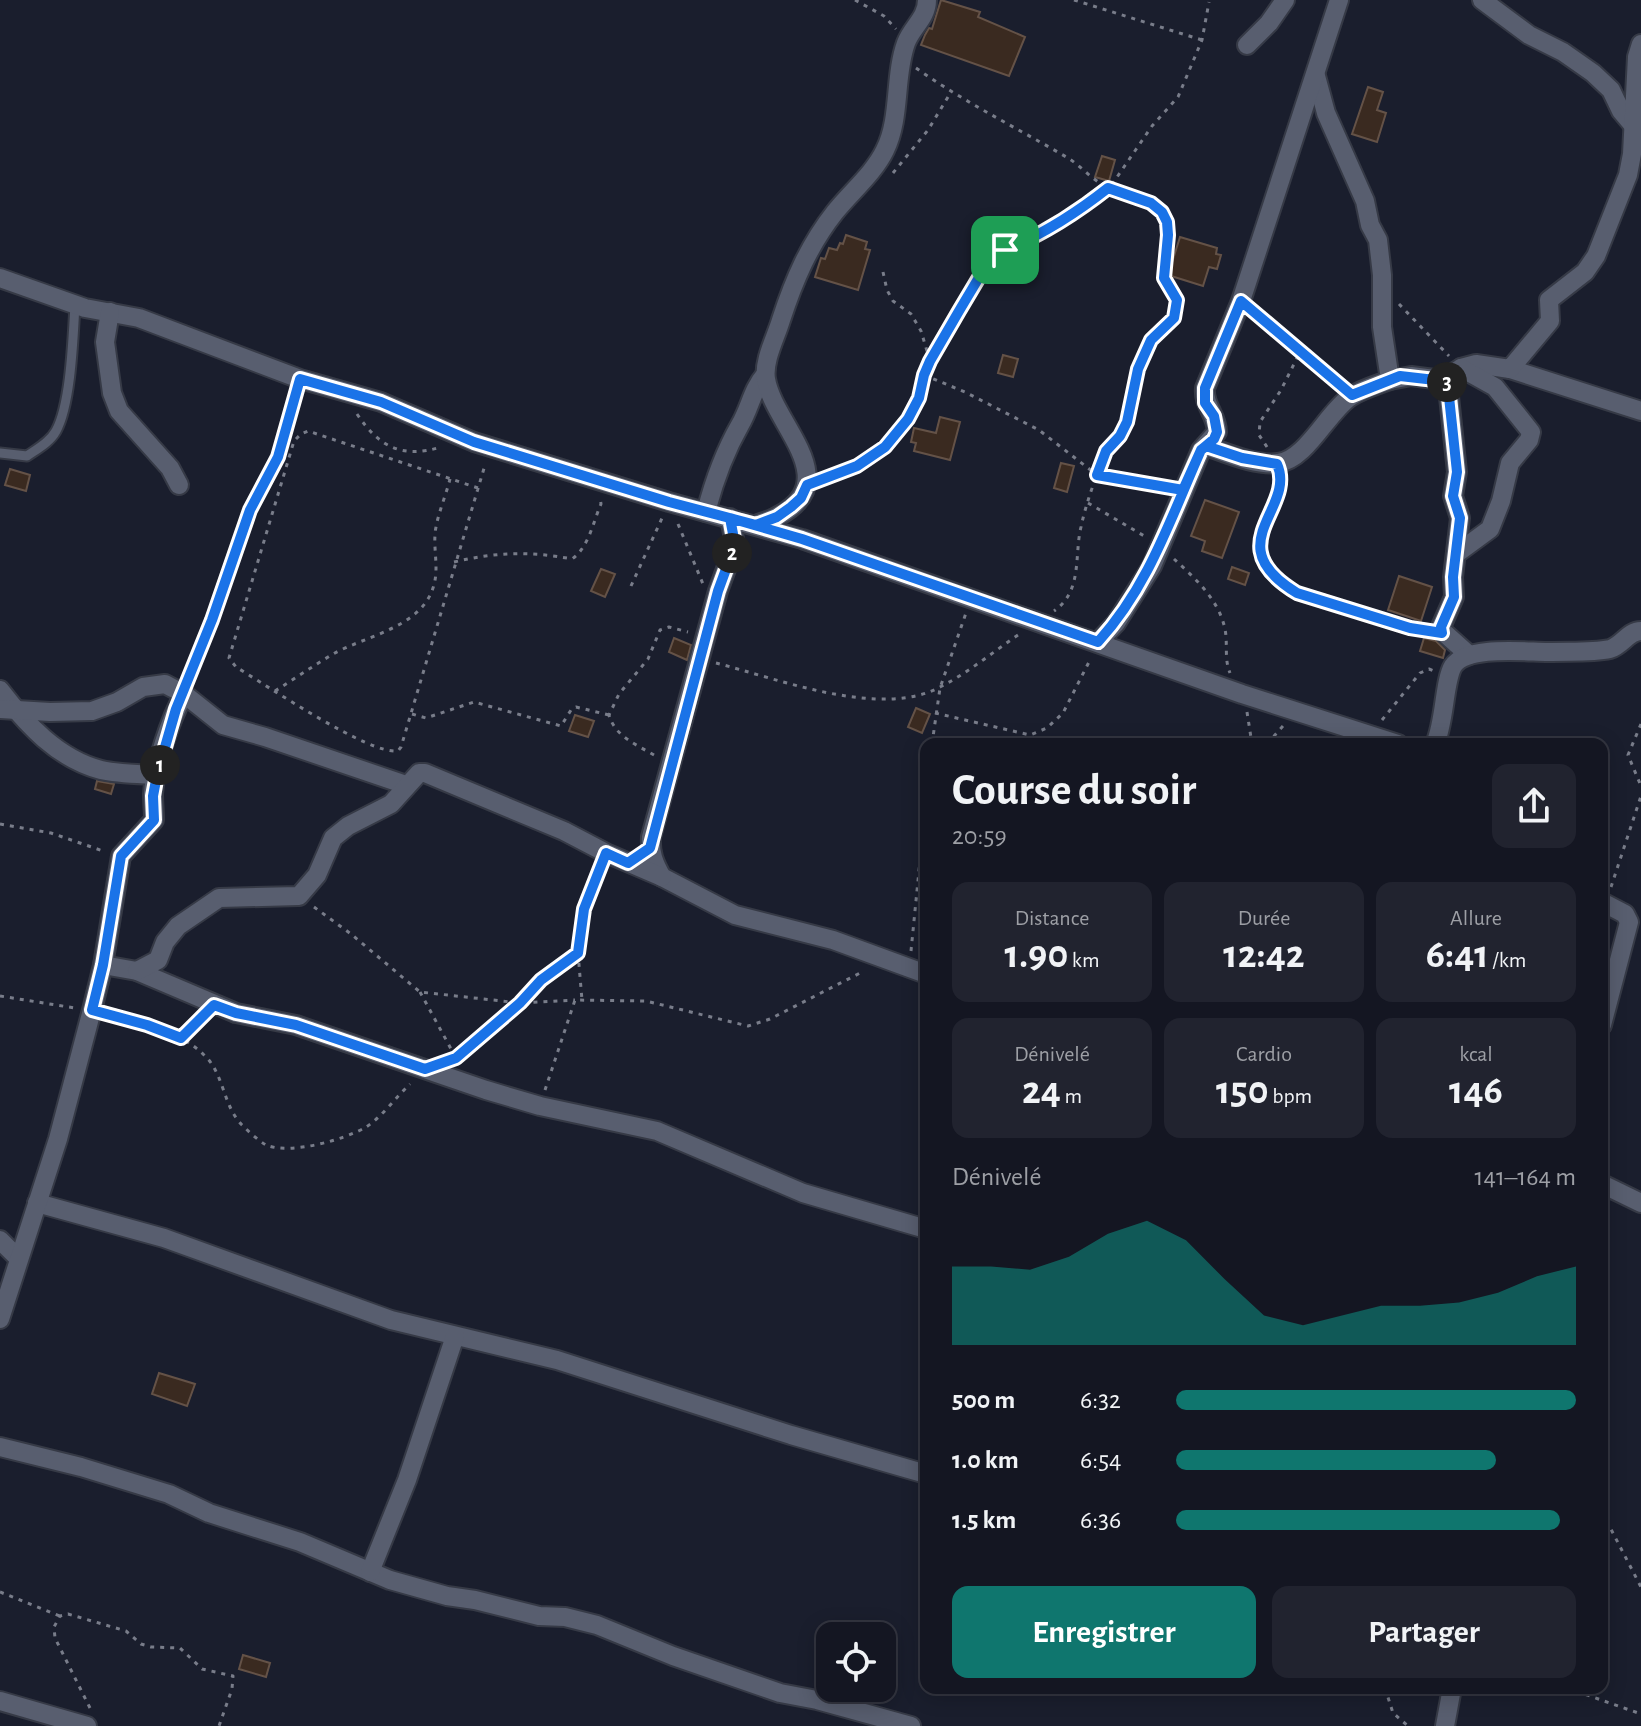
<!DOCTYPE html>
<html lang="fr">
<meta charset="utf-8">
<style>
body{margin:0;font-family:"Alegreya Sans",sans-serif;background:#21232f;color:#f1f3f6;height:100vh;display:flex;flex-direction:column;font-size:30px;white-space:nowrap}
*{box-sizing:border-box;margin:0}
p{font-size:26px;color:#9d9fa5}
.icon{flex:none;width:44px;height:44px;fill:none;stroke:currentColor;stroke-width:2;stroke-linecap:round;stroke-linejoin:round}
.map{position:relative;flex:1;overflow:hidden}
.drawer{position:absolute;left:920px;top:738px;width:688px;height:956px;display:flex;flex-direction:column;background:#141622;border-radius:16px;box-shadow:0 4px 20px #0003,0 0 0 2px #333540}
.drawer>*{flex:none}
.fabs{position:absolute;left:816px;top:1622px;display:grid;gap:16px}
.fabs a{display:grid;place-items:center;width:80px;height:80px;border-radius:16px;background:#141622;box-shadow:0 4px 20px #0003,0 0 0 2px #333540;font-size:40px}
.pin{position:absolute;display:grid;place-items:center;width:68px;height:68px;color:#fff;margin:-34px;border-radius:16px;box-shadow:0 4px 12px #0006}
.km{position:absolute;width:40px;height:40px;margin:-20px;border-radius:50%;background:#222;color:#fff;font-size:22px;line-height:40px;text-align:center}
.round{display:grid;place-items:center;flex:none;width:84px;height:84px;border-radius:16px;background:#21232f}
.headline{display:flex;align-items:center;justify-content:space-between;height:136px;padding:0 32px}
h1{font-size:44px;font-weight:700;line-height:60px}
.metrics{display:grid;grid-template-columns:repeat(3,1fr);gap:12px;height:136px;padding:8px 32px}
.metrics div{display:grid;align-content:center;border-radius:16px;background:#21232f;text-align:center}
.metrics b{font-size:40px;font-weight:700}
.metrics small{font-size:22px;font-weight:400}
.metrics p{font-size:22px}
.chart{height:224px;padding:16px 32px}
.chart p{display:flex;justify-content:space-between}
.chart svg{width:100%;height:144px;margin-top:8px;fill:#0f766e;opacity:.7}
.cta{display:flex;gap:16px;margin-top:auto;padding:16px 32px}
.cta a{flex:1;height:92px;border-radius:16px;background:#0f766e;color:#fff;font-size:32px;font-weight:700;line-height:92px;text-align:center}
.cta a+a{background:#21232f;color:#f1f3f6}
ul{padding:0 32px;list-style:none;font-size:26px}
li{display:grid;grid-template-columns:128px 96px 1fr;align-items:center;height:60px}
li i{height:20px;border-radius:10px;background:#0f766e}
.map>svg:first-child{display:block}
.building{fill:#3a2a20;stroke:#645247;stroke-width:2}
.lines{fill:none;stroke-linecap:round;stroke-linejoin:round}
.lane-casing{stroke:#363a46;stroke-width:13}
.street-casing{stroke:#363a46;stroke-width:22}
.path{stroke:#797d8a;stroke-width:3;stroke-dasharray:4 6;stroke-linecap:butt}
.lane{stroke:#585e6f;stroke-width:9}
.street{stroke:#585e6f;stroke-width:18}
.route-casing{stroke:#fff;stroke-width:16}
.route{stroke:#1a73e8;stroke-width:10}
</style>
<div class="map">
<svg width="1641" height="1726" viewBox="0 0 1641 1726">
<rect width="100%" height="100%" fill="#1a1e2d"/>
<g class="building">
<polygon points="941,0 980,12 978,17 1025,37 1009,76 921,45 925,35 929,28 932,29"/>
<polygon points="1368,87 1383,92 1377,110 1386,113 1377,142 1352,134"/>
<polygon points="1102,156 1115,160 1109,181 1095,177"/>
<polygon points="846,235 867,242 865,249 870,250 858,290 815,277 821,258 825,259 829,248 837,250 840,243 843,244"/>
<polygon points="1180,237 1217,248 1216,254 1221,255 1217,269 1209,267 1203,286 1168,275"/>
<polygon points="1003,355 1018,359 1013,377 998,373"/>
<polygon points="940,417 960,422 950,460 914,451 916,443 911,442 914,428 936,433"/>
<polygon points="1061,463 1074,466 1067,492 1054,488"/>
<polygon points="10,469 30,475 26,491 5,485"/>
<polygon points="1205,500 1239,512 1222,558 1202,551 1205,541 1191,536"/>
<polygon points="1232,567 1249,573 1245,585 1228,579"/>
<polygon points="601,569 615,574 605,597 591,591"/>
<polygon points="1399,576 1432,587 1421,621 1388,610"/>
<polygon points="674,638 691,645 687,660 669,652"/>
<polygon points="1424,638 1436,641 1445,650 1443,658 1420,651"/>
<polygon points="916,708 930,714 922,733 908,727"/>
<polygon points="575,715 594,721 588,737 569,731"/>
<polygon points="97,781 114,784 111,794 95,789"/>
<polygon points="159,1373 195,1384 187,1406 152,1394"/>
<polygon points="243,1655 270,1663 266,1677 239,1669"/>
</g>
<g class="lines">
<defs>
<path id="lane" d="M 0,453 L 27,456 C 37,449 50,442 56,431 C 71,404 73,337 75,305"/>
<g id="street">
<polyline points="1482,0 1529,35 1563,52 1593,73 1611,90 1621,111 1632,124"/>
<polyline points="1247,45 1269,23 1285,0"/>
<polyline points="0,278 85,308 139,318 300,379 381,402 474,442 669,502 802,539 1242,694 1398,744"/>
<polyline points="110,312 105,342 112,393 119,411 170,468 179,485"/>
<polyline points="1510,369 1641,411"/>
<polyline points="1447,378 1457,472 1453,496 1460,518 1453,577 1454,597 1440,629 1469,655"/>
<polyline points="1390,380 1411,376 1442,380 1461,368 1476,364 1510,369 1550,321 1549,300 1585,272 1596,256 1628,175 1632,154 1637,57 1641,44"/>
<path d="M 1206,446 C 1227,453 1255,466 1278,463 C 1306,460 1327,413 1350,397 C 1362,389 1377,385 1390,380 L 1382,327 L 1382,275 L 1378,240 L 1370,225 L 1365,201 L 1326,113 L 1316,76"/>
<path d="M 706,512 C 714,481 724,453 740,425 C 750,408 752,390 765,375"/>
<path d="M 730,518 L 734,539 L 733,550 L 718,591 L 651,837 C 650,853 654,863 662,877 L 735,915 L 833,940 L 926,974"/>
<path d="M 756,525 C 763,522 772,520 778,516 C 846,480 773,424 766,379 C 763,361 776,337 781,320 C 794,280 809,245 835,212 C 851,192 874,173 885,150 C 901,118 894,76 906,43 C 912,27 927,18 927,0"/>
<polyline points="1456,554 1490,529 1501,501 1510,463 1529,440 1531,432 1495,387 1461,368"/>
<path d="M 1098,642 L 1116,623 L 1152,566 L 1201,450 L 1217,432 C 1217,415 1203,405 1205,388 L 1241,301 L 1339,0"/>
<path d="M 0,690 C 26,724 58,759 101,770 C 118,774 139,774 157,775"/>
<polyline points="0,709 50,712 92,711 117,702 143,687 165,684 184,694 223,725 265,737 406,785"/>
<path d="M 1435,744 C 1445,722 1444,681 1453,666 C 1467,645 1525,652 1548,652 C 1568,651 1591,653 1610,649 C 1623,645 1628,631 1641,631"/>
<polyline points="1602,902 1625,914 1629,922 1602,1025"/>
<polyline points="103,965 137,971 236,1013 296,1025 486,1090 540,1106 657,1131 803,1193 926,1229"/>
<polyline points="137,971 158,960 165,942 178,926 219,898 299,896 317,875 333,838 348,826 391,804 419,773 425,773 564,831 606,853 662,877"/>
<polyline points="1602,1184 1641,1203"/>
<polyline points="37,1203 164,1238 391,1320 557,1360 791,1435 926,1474"/>
<polyline points="0,1240 18,1258"/>
<path d="M 0,1319 L 58,1139 L 92,1010 L 103,965 L 121,856 L 154,820 C 154,811 153,803 153,794 C 155,764 170,720 184,694"/>
<polyline points="0,1447 81,1467 169,1494 209,1513 300,1542 390,1580 447,1596 475,1600 539,1616 565,1617 597,1625 673,1656 780,1693 817,1700 911,1726"/>
<polyline points="370,1572 407,1480 455,1336"/>
<polyline points="0,1701 87,1726"/>
<polyline points="1445,1726 1452,1688"/>
</g>
</defs>
<use href="#lane" class="lane-casing"/>
<use href="#street" class="street-casing"/>
<g class="path">
<polyline points="855,0 884,16 896,29"/>
<polyline points="1074,0 1202,40"/>
<path d="M 916,68 C 964,102 1017,128 1068,158 C 1081,166 1092,180 1107,187 C 1126,196 1153,196 1164,217 C 1175,235 1162,257 1164,277 C 1166,292 1181,297 1175,315 C 1170,328 1156,330 1150,341 C 1134,367 1137,396 1127,422 C 1121,436 1108,444 1103,457 C 1095,480 1086,503 1081,527 C 1074,555 1083,591 1054,611"/>
<polyline points="893,173 928,130 951,92"/>
<polyline points="883,272 887,290 893,301 911,314 921,331 930,361"/>
<polyline points="1399,304 1449,356"/>
<polyline points="1255,312 1341,385"/>
<polyline points="924,375 965,392 1039,430 1097,475 1167,487"/>
<path d="M 357,414 C 379,447 402,459 441,447"/>
<polyline points="1267,447 1259,435 1260,422 1281,390 1301,350"/>
<polyline points="823,479 857,466 885,447 908,419 919,398 930,361 987,264 1005,250 1043,234 1071,217 1113,183 1152,126 1178,97 1202,40 1209,2"/>
<polyline points="1280,479 1261,536 1260,550 1273,577 1297,593 1422,630"/>
<path d="M 478,488 L 308,431 L 301,434 L 294,441 L 229,658 L 236,667 C 266,685 369,755 398,751 L 401,747 L 485,465"/>
<polyline points="1088,503 1146,537"/>
<polyline points="678,524 703,584"/>
<path d="M 1174,559 C 1195,578 1219,600 1225,629 C 1228,644 1224,659 1230,673"/>
<path d="M 454,562 C 497,552 529,551 572,559 C 589,547 593,522 601,504 L 600,498"/>
<polyline points="631,586 663,516"/>
<path d="M 716,663 C 779,679 882,720 942,686 C 969,672 993,652 1018,635"/>
<polyline points="190,678 250,510 278,457 296,394"/>
<path d="M 275,691 C 294,679 313,666 333,654 C 365,636 420,628 433,588 C 440,568 432,547 436,527 C 439,511 446,495 450,479"/>
<polyline points="1247,712 1252,744"/>
<polyline points="935,713 1030,735 1047,728 1063,713 1090,660"/>
<polyline points="412,714 426,718 474,702 561,726 571,710 576,707 609,715"/>
<polyline points="1382,720 1420,673 1429,669 1434,671"/>
<polyline points="1641,724 1628,755 1641,786"/>
<polyline points="932,744 940,688 966,613"/>
<polyline points="1267,744 1283,726"/>
<path d="M 654,755 C 635,744 615,736 609,715 L 619,694 L 648,659 L 660,630 L 669,627 L 688,632"/>
<polyline points="0,824 51,833 106,852"/>
<polyline points="1611,887 1641,796"/>
<polyline points="314,907 351,934 420,992 520,1003 575,1000"/>
<polyline points="911,951 926,800"/>
<polyline points="578,953 582,1000"/>
<polyline points="420,992 456,1058"/>
<polyline points="0,996 75,1008"/>
<path d="M 110,1015 C 142,1024 181,1031 205,1056 C 224,1074 223,1106 242,1125 C 248,1131 259,1141 266,1145 C 290,1155 344,1140 366,1127 C 382,1117 396,1097 410,1084"/>
<polyline points="181,1038 203,1016"/>
<polyline points="454,1059 520,1003 541,980 578,953 584,909 600,868"/>
<polyline points="545,1090 575,1000 646,1001 748,1026 770,1019 864,971"/>
<polyline points="1602,1512 1641,1587"/>
<polyline points="0,1592 60,1616"/>
<polyline points="1385,1688 1393,1713 1408,1726"/>
<polyline points="1567,1688 1641,1714"/>
<polyline points="90,1708 55,1638 54,1627 60,1616 68,1614 126,1631 141,1644 151,1647 180,1648 202,1669 233,1676 232,1689 219,1726"/>
</g>
<use href="#lane" class="lane"/>
<use href="#street" class="street"/>
</g>
<g class="lines">
<defs>
<path id="route" d="M 1005,250 L 987,264 L 959,311 L 930,361 L 924,375 L 919,398 L 908,419 L 885,447 L 857,466 L 807,485 L 801,498 L 791,507 L 777,517 L 756,525 L 669,502 L 474,442 L 381,402 L 300,379 L 278,457 L 250,510 L 212,620 L 176,709 L 157,775 L 153,796 L 154,820 L 121,856 L 103,965 L 92,1010 L 147,1025 L 181,1038 L 214,1005 L 236,1013 L 296,1025 L 425,1069 L 456,1058 L 520,1003 L 541,980 L 578,953 L 584,909 L 606,853 L 628,863 L 650,848 L 718,591 L 733,550 L 734,539 L 730,518 L 802,539 L 1098,642 C 1149,586 1171,517 1201,450 L 1206,446 L 1242,458 L 1277,464 C 1297,509 1216,544 1297,593 L 1410,628 L 1442,633 L 1441,627 L 1454,597 L 1453,577 L 1460,518 L 1453,496 L 1457,472 L 1447,378 L 1435,380 L 1400,376 L 1352,395 L 1241,301 L 1205,388 L 1205,403 L 1214,416 L 1217,432 L 1214,439 L 1201,450 L 1183,490 L 1097,475 L 1106,451 L 1120,436 L 1127,422 L 1138,369 L 1151,340 L 1174,318 L 1177,300 L 1164,278 L 1168,235 L 1167,222 L 1162,212 L 1151,203 L 1108,188 C 1075,214 1044,234 1005,250"/>
</defs>
<use href="#route" class="route-casing"/>
<use href="#route" class="route"/>
</g>
</svg>
<div class="fabs">
<a><svg class="icon" aria-label="locate" viewBox="0 0 24 24"><circle cx="12" cy="12" r="6"/><path d="M12 2v4M12 18v4M2 12h4M18 12h4"/></svg></a>
</div>
<div class="pin" style="left:1005px;top:250px;background:#1e9e55"><svg class="icon" aria-label="arrive" viewBox="0 0 24 24"><path d="M6 21V4h12l-3 4 3 4H6"/></svg></div>
<b class="km" style="left:160px;top:765px">1</b>
<b class="km" style="left:732px;top:553px">2</b>
<b class="km" style="left:1447px;top:382px">3</b>
<section class="drawer">
<div class="headline"><div><h1>Course du soir</h1><p>20:59</p></div><a class="round"><svg class="icon" aria-label="share" viewBox="0 0 24 24"><path d="M12 15V3M7 8l5-5 5 5M5 13v7h14v-7"/></svg></a></div>
<div class="metrics">
<div><p>Distance</p><b>1.90<small> km</small></b></div>
<div><p>Durée</p><b>12:42</b></div>
<div><p>Allure</p><b>6:41<small> /km</small></b></div>
</div>
<div class="metrics">
<div><p>Dénivelé</p><b>24<small> m</small></b></div>
<div><p>Cardio</p><b>150<small> bpm</small></b></div>
<div><p>kcal</p><b>146</b></div>
</div>
<div class="chart"><p><span>Dénivelé</span>141–164 m</p>
<svg viewBox="0 0 160 44" preserveAspectRatio="none"><path d="M0 44V20L10 20L20 21L30 17L40 10L50 6L60 12L70 24L80 35L90 38L100 35L110 32L120 32L130 31L140 28L150 23L160 20V44z"/></svg>
</div>
<ul>
<li><b>500 m</b>6:32<i style="width:100%"></i></li>
<li><b>1.0 km</b>6:54<i style="width:80%"></i></li>
<li><b>1.5 km</b>6:36<i style="width:96%"></i></li>
</ul>
<div class="cta"><a>Enregistrer</a><a>Partager</a></div>
</section>
</div>
